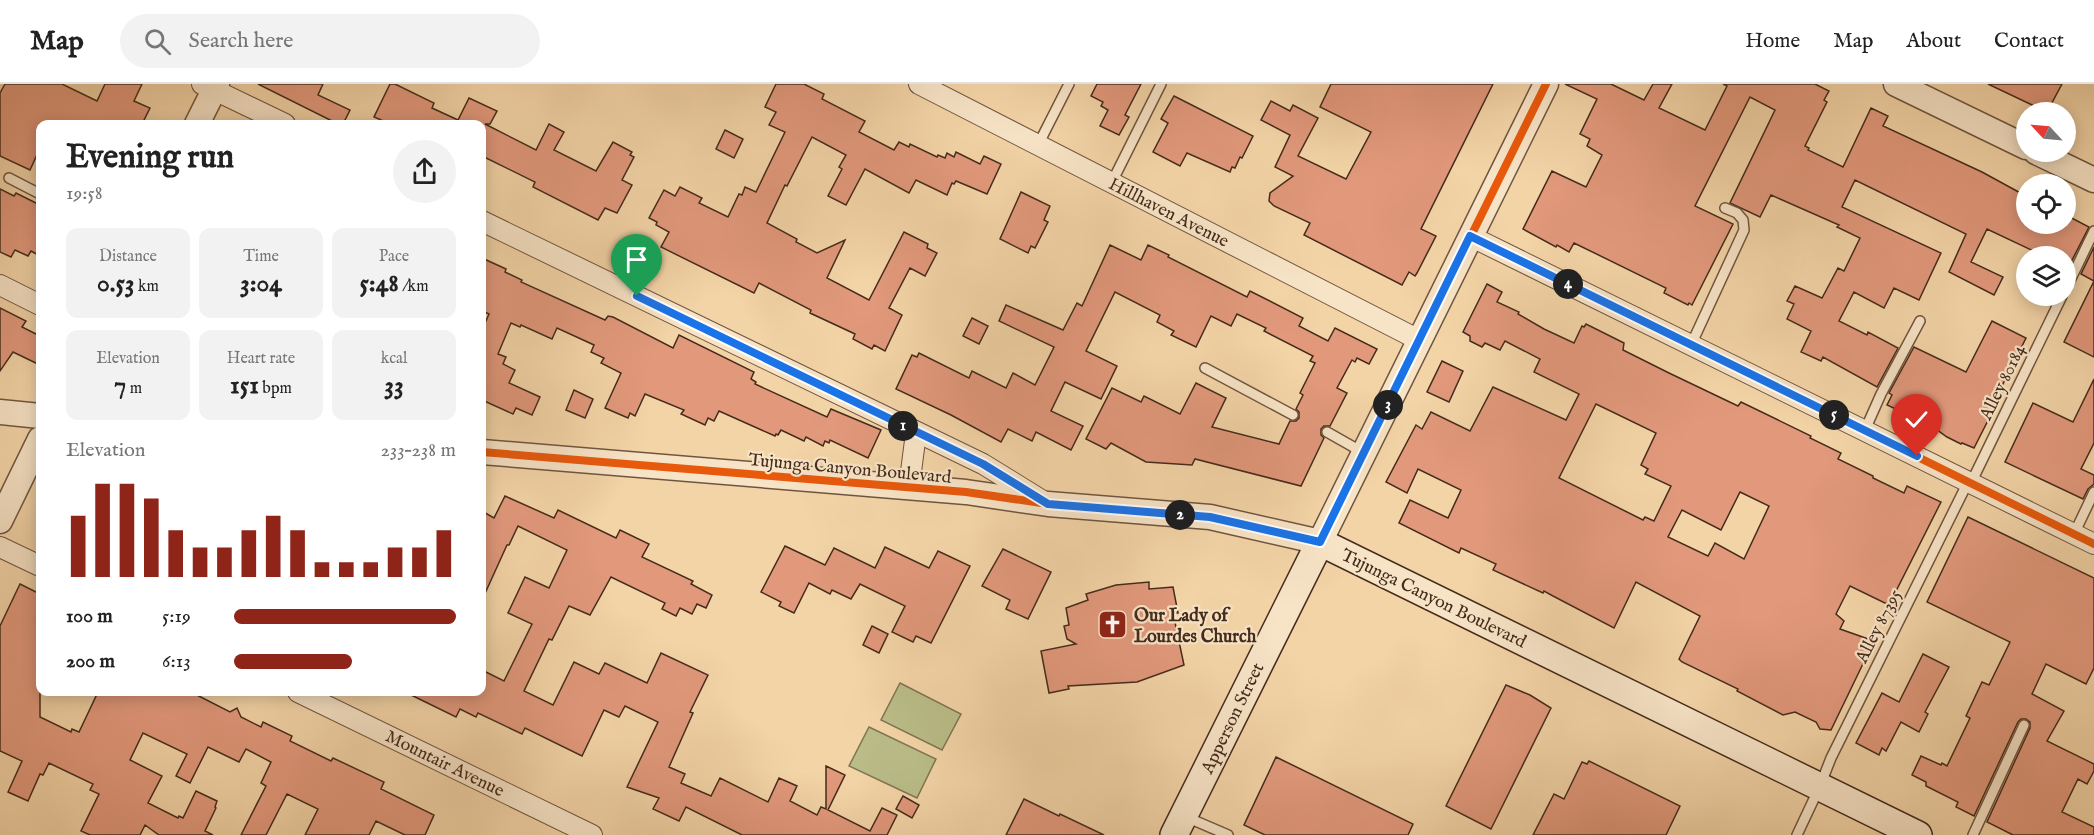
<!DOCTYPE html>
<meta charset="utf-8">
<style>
body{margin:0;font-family:"IM FELL English",serif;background:#f2f2f2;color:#222;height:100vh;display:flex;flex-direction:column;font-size:22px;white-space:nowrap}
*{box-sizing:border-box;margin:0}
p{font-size:20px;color:#767676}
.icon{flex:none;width:33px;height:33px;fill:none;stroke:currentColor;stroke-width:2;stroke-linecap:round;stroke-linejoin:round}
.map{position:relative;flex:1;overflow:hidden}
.side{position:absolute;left:36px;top:36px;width:450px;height:576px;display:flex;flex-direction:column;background:#fff;border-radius:12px;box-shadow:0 3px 15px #0003}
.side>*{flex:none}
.needle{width:39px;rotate:296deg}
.buttons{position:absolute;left:2016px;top:18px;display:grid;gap:12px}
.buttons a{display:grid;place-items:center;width:60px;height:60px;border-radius:50%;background:#fff;box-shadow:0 3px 15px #0003;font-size:30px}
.pin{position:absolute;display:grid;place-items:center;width:51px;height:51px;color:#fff;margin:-62px -26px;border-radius:50% 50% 50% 0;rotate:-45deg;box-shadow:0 0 6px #0007}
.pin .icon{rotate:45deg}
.km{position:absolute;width:30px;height:30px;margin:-15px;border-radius:50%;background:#222;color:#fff;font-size:16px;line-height:30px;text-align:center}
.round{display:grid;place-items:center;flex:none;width:63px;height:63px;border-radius:32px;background:#f2f2f2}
.overview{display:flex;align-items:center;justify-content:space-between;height:102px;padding:0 30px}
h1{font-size:33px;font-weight:700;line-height:45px}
.figures{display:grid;grid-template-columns:repeat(3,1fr);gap:9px;height:102px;padding:6px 30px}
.figures div{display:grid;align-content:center;border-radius:12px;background:#f2f2f2;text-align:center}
.figures b{font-size:26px;font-weight:700}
.figures small{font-size:16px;font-weight:400}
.figures p{font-size:16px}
.chart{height:168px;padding:12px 30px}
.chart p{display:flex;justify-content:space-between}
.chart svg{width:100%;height:108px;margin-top:6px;stroke:#8f2418;stroke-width:6}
ul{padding:0 30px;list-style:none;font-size:20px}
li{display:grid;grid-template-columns:96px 72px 1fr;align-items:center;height:45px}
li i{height:15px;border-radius:8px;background:#8f2418}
header{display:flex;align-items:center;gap:36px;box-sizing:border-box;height:84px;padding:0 30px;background:#fff;border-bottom:2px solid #e0e0e0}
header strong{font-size:28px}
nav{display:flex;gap:33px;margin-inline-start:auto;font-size:21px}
.search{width:420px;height:54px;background:#f2f2f2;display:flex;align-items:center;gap:15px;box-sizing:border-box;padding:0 21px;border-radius:33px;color:#767676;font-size:22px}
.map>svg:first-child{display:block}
.green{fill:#babd88;stroke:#807452;stroke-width:1.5}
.building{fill:#e1987b;stroke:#452b1b;stroke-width:1.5;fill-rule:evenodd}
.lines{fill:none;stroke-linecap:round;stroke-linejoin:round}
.service-casing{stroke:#70553e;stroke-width:12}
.minor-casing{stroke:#70553e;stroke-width:22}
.tertiary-casing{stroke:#70553e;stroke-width:27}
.secondary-casing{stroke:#452b1b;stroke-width:30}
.service{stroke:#f7e3c6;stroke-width:9}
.minor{stroke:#f7e3c6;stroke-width:20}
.tertiary{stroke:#f7e3c6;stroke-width:24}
.secondary{stroke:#f7e3c6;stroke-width:27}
.cycleway-casing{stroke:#f7e3c6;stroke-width:11}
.cycleway{stroke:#e8590c;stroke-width:8}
.route-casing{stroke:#fff;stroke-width:12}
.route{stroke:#1a73e8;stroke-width:8}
.labels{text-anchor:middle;stroke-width:4.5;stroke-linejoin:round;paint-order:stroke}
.street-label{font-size:18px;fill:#452b1b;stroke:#f7e3c6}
.poi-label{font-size:18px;font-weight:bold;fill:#452b1b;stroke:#f7e3c6;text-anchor:start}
</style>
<header>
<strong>Map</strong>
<div class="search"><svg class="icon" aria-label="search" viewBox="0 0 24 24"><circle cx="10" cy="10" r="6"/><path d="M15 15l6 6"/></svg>Search here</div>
<nav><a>Home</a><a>Map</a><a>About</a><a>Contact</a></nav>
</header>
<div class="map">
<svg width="2094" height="751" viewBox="0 0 2094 751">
<rect width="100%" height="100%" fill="#f3d4a7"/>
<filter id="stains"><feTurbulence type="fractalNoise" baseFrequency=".00333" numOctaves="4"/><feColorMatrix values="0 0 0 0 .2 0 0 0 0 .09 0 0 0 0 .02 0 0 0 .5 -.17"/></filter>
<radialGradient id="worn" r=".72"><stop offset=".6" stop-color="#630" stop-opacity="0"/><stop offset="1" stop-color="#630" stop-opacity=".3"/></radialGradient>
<g class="green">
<polygon points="900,599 961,630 942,666 881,636"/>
<polygon points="869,643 936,675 917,714 849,682"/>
</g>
<g class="building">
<polygon points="5,0 62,0 97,17 105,0 142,0 134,17 150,24 142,40 40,40 40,64 30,86 0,72 0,9"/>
<polygon points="258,0 323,0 318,11 350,26 343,40 338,40"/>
<polygon points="390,0 395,0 434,19 432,24 458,36 469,14 497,27 490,40 485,40 536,66 549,40 564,48 554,66 596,87 613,58 632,68 630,71 634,73 622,96 632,101 617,129 605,124 598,136 533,103 535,98 482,72 482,40 390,40 374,33"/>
<polygon points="776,0 804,0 824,10 822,15 865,37 859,48 894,66 899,58 909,63 910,60 937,73 938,71 945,74 947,69 954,73 956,68 980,80 984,72 1001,80 987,110 956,97 954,100 952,99 947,111 916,96 909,109 865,85 846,121 828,112 842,85 839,83 846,71 812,53 787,102 785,101 767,139 797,155 796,158 817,169 845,156 827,194 869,216 904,148 928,160 927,164 937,169 925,192 910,184 889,224 902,231 885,267 874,261 872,265 853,255 855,250 810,229 811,226 759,199 754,209 661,163 669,148 656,141 657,138 649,134 664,106 675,112 680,103 702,114 699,119 728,133 739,110 742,111 745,103 756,108 785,48 769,41 776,28 765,23"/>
<polygon points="1097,0 1141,0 1125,31 1129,33 1119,51 1100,42 1108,26 1101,22 1103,18 1091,12"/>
<polygon points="1331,0 1493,0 1421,145 1436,152 1417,189 1415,192 1409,188 1402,201 1304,151 1310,139 1274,122 1269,117 1270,109 1293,92 1275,83 1290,51 1261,36 1271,17 1290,27 1293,21 1318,34 1298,72 1346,95 1371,48 1320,23"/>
<polygon points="1565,0 1611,0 1644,16 1653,0 1672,0 1659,24 1705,46 1727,2 1723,0 1815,0 1829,7 1824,16 1827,18 1805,62 1809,64 1808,66 1843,83 1871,24 1888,32 1883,42 1982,88 2026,112 2026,140 2066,140 2066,131 2089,143 2068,184 2066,183 2066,172 2044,172 1987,145 1971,178 2003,193 1994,211 1949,188 1966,150 1855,96 1842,123 1941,169 1919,216 1894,204 1884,224 1854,208 1839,237 1867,251 1868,248 1898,264 1877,303 1823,273 1821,277 1801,268 1811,247 1787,235 1794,220 1787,217 1795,202 1822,214 1838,184 1844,187 1860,154 1837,143 1839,141 1771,111 1760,133 1730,119 1775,26 1750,13 1695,122 1733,140 1692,221 1689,219 1688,221 1664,209 1666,204 1574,159 1569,168 1557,161 1556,163 1523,145 1552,87 1586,103 1602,71 1587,62 1590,55 1580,50 1597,15"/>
<polygon points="1988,0 2062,0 2047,28"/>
<polygon points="1174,12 1253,52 1242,74 1240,73 1235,84 1232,83 1230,88 1187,69 1180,82 1153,68 1168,39 1161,35"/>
<polygon points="725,46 743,55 734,74 716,65"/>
<polygon points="0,105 14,112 16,109 40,121 40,172 31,167 28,172 15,166 11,173 0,168"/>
<polygon points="1021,108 1050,122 1044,136 1048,138 1035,164 1031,162 1028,169 1000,155"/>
<polygon points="1110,161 1141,176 1148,161 1169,171 1168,173 1247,213 1250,207 1303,234 1299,242 1328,257 1335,244 1377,265 1369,280 1357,274 1355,278 1352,276 1337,304 1347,309 1330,342 1324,342 1321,345 1321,351 1324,354 1301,402 1195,375 1192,381 1146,378 1111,359 1106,365 1086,355 1112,304 1141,318 1144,312 1180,330 1196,299 1226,314 1212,343 1279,360 1290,337 1296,337 1299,334 1299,328 1296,325 1303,311 1300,309 1315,279 1310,277 1313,272 1264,247 1266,244 1237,230 1231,242 1211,232 1196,263 1171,251 1174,247 1157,238 1160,231 1115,208 1086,267 1117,282 1101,315 1065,298 1051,327 1083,342 1071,366 1036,348 1032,357 1008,345 1001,358 951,331 896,305 912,271 917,273 919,269 969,294 972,287 1006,304 1013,289 1035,301 1054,263 999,237 1006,221 1063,246 1077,219 1082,222"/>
<polygon points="2094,163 2094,273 2064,258 2094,197 2081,190"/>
<polygon points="482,174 506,185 505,188 522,196 521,198 605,236 608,232 613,233 673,264 679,251 754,288 751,295 756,298 755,300 827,333 831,325 881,346 868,374 830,356 829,359 825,357 823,362 806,353 804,357 781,346 778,351 776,350 775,352 719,327 714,337 708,334 705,341 681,330 684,326 645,310 635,332 630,329 628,334 605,324 621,289 601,279 604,274 591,268 594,261 557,244 552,255 521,241 520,243 511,239 498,270 506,273 503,280 515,286 509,299 540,313 532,331 516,324 513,330 482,316 482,246 489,230 482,227"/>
<path d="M 1487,200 L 1502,208 L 1497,218 L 1519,228 L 1518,230 L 1544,245 L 1574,259 L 1582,242 L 1584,243 L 1586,240 L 1624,259 L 1623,266 L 1669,289 L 1738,322 L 1741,318 L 1811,352 L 1810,354 L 1841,369 L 1838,375 L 1873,392 L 1873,394 L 1904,409 L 1907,402 L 1941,418 L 1889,521 L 1850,502 L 1836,530 L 1844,537 L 1840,545 L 1874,557 L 1831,646 L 1820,645 L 1816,638 L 1795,628 L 1783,631 L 1737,607 L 1738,605 L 1682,578 L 1679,575 L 1700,532 L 1636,498 L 1614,544 L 1553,512 L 1544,507 L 1543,509 L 1493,486 L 1496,480 L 1461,464 L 1459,469 L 1399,439 L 1410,416 L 1448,434 L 1461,406 L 1418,385 L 1407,409 L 1386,398 L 1416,341 L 1422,345 L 1431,328 L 1470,347 L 1493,303 L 1566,336 L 1579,310 L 1534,288 L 1540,275 L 1505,257 L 1500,266 L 1485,259 L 1482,263 L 1470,257 L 1470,252 L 1463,248 ZM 1596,320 L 1656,349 L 1641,381 L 1648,385 L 1645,390 L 1671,402 L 1654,437 L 1645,433 L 1643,436 L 1559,394 ZM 1740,408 L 1769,422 L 1744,475 L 1715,459 L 1708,472 L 1668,453 L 1682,426 L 1721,446 Z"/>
<polygon points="0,224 26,237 22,243 40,252 40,281 13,268 0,287"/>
<polygon points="972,234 988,242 979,260 963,252"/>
<polygon points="1992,237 2026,254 2001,304 2004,305 1974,364 1962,359 1961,360 1947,353 1936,345 1936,344 1887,321 1892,311 1889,309 1914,263 1966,288"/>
<polygon points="1442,277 1463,287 1449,318 1427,308"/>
<polygon points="2094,295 2094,359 2081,385 2094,391 2094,400 2088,405 2083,415 2005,378 2033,319 2073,338"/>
<polygon points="574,306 593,315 585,334 566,326"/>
<polygon points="505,412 554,434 558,426 616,454 620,446 649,460 642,473 693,497 691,500 712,511 706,524 697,520 692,530 680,524 676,532 662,525 665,519 611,493 590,531 569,522 552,556 549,555 524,607 553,621 574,578 599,590 605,579 647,599 661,569 708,591 690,628 693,629 669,683 685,690 681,699 711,712 720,694 768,718 779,694 797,702 790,717 817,731 821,723 826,725 826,682 845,691 828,726 870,747 882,724 897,731 887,751 742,751 686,723 679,737 653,725 659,714 627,703 658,638 625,622 619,633 604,626 582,672 525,644 522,650 478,629 476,633 460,625 456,633 405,608 482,608 482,586 504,597 532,540 508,529 525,493 549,504 567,466 518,442 509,461 507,461 482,516 482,427 494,434"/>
<polygon points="1968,433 2094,494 2094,584 2086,600 2046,580 2032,610 2064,627 2047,657 2094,680 2094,687 2087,700 2078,695 2062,728 2094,743 2094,751 2013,751 1987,738 2030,644 2030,638 2026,635 2021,635 2018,638 1974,732 1956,723 1958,718 1926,702 1926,698 1912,691 1921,672 1941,681 1942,679 1947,682 1970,634 1966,632 1982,598 1989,601 2010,558 1927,518"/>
<polygon points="785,462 825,481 834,464 875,484 885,463 929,484 938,467 970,482 931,559 916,552 913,558 892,548 905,522 860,500 851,515 832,506 830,510 809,499 794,529 779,522 781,518 761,508"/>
<polygon points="1003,465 1051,488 1028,535 1006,525 1010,516 982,502"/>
<polygon points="1149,498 1149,505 1173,503 1178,529 1173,529 1184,581 1137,598 1068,602 1069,605 1049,609 1041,567 1076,560 1067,555 1064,542 1069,541 1066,524 1088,516 1086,510 1116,501"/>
<polygon points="20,500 40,510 40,633 71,648 72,645 79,648 98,608 191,608 230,628 237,624 241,633 261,643 263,638 292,652 290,657 331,677 333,674 384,698 381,705 434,731 425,751 405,751 376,737 369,751 305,751 318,725 287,710 266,751 241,751 266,702 261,699 271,678 246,665 239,678 208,663 190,699 176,692 187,670 143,649 130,676 162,692 148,719 178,734 179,732 183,734 196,707 217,717 215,723 216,724 205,747 213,751 159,751 145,741 140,751 90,751 81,747 99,710 90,706 93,700 49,679 43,691 40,690 28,717 8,708 22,677 0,667 0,542"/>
<polygon points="872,542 888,550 879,569 863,561"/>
<polygon points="1923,570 1949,583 1925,628 1928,630 1919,648 1901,638 1886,667 1882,664 1879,671 1856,659 1882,609 1899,618"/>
<polygon points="1506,601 1530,611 1551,624 1491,745 1446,722"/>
<polygon points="1276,673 1413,740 1408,751 1265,751 1244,741"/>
<polygon points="1589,677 1680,722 1666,751 1533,751 1554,710 1564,715 1582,678 1587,680"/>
<polygon points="903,712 919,721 912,734 896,725"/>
<polygon points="1024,715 1059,732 1060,730 1104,751 1006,751"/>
</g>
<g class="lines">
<defs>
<g id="service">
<polyline points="1038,61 1069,0"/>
<polyline points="9,94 40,110"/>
<polyline points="1112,98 1161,0"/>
<polyline points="2066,205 2094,147"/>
<polyline points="1691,261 1744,146 1743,136 1737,129 1725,124"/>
<polyline points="1205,284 1293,331"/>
<polyline points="1865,346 1881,310 1920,237"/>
<polyline points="1327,348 1364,369"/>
<polyline points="1971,399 2062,212"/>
<polyline points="2074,450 2094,408"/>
<polyline points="1186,733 1228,751"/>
<polyline points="1797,751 1820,702 1831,674 1968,398"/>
<polyline points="1973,751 2024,641"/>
</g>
<g id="minor">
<polyline points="202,0 285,40"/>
<polyline points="919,0 1419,256"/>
<polyline points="482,137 983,380 1043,417"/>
<polyline points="1470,152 2094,460"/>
<polyline points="0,201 40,221"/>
<polyline points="909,403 916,349"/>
<polyline points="0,463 40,482"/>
<polyline points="298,608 592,751"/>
</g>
<g id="tertiary">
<polyline points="1896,0 2026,63"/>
<polyline points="197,40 217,0"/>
<polyline points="2036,68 2094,96"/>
<polyline points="0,328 40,332"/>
<polyline points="482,368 966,408 1048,420 1210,433 1320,458 1546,0"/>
<polyline points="0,437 40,355"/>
</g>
<polyline id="secondary" points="1174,751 1320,458 1918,751"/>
</defs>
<use href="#service" class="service-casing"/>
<use href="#minor" class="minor-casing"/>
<use href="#tertiary" class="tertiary-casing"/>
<use href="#secondary" class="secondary-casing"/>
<use href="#service" class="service"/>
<use href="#minor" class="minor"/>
<use href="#tertiary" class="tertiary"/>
<use href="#secondary" class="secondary"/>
<defs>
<g id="cycleway">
<polyline points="1470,152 2094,460"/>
<polyline points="482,368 966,408 1048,420 1210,433 1320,458 1546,0"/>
</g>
</defs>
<use href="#cycleway" class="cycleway-casing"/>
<use href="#cycleway" class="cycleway"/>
</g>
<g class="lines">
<defs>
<polyline id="route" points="637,212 983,380 1048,420 1210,433 1320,458 1470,152 1917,372"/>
</defs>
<use href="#route" class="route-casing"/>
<use href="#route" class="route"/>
</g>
<defs>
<symbol id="church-square" viewBox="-11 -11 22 22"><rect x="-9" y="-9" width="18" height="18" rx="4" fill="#8f2418" stroke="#f7e3c6"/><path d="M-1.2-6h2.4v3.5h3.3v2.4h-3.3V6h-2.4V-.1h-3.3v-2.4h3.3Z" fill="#fff"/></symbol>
</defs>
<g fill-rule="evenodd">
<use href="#church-square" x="1096" y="524" width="33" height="33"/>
</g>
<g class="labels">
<g class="street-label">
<text transform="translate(1169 128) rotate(27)" y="6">Hillhaven Avenue</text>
<text transform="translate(2002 298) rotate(-64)" y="6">Alley 80184</text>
<text transform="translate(850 384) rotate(5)" y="6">Tujunga Canyon Boulevard</text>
<text transform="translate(1434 514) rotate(26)" y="6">Tujunga Canyon Boulevard</text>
<text transform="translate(1878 542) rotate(-63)" y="6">Alley 87395</text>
<text transform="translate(1232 634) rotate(-64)" y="6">Apperson Street</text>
<text transform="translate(445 679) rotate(26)" y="6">Mountair Avenue</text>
</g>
<g class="poi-label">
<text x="1134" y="537">Our Lady of<tspan x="1134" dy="21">Lourdes Church</tspan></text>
</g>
</g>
<rect width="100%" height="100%" filter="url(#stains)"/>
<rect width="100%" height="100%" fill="url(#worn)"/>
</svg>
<div class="buttons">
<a><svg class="needle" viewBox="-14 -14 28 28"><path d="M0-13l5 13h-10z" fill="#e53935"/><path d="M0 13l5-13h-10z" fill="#767676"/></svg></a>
<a><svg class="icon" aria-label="locate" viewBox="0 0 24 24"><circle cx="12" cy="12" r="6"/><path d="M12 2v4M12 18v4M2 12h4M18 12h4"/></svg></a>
<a><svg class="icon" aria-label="layers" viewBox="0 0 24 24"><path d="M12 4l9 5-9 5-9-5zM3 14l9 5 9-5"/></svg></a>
</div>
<div class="pin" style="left:637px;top:212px;background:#1e9e55"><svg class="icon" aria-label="arrive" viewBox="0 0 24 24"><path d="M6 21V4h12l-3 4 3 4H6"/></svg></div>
<div class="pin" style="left:1917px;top:372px;background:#d93025"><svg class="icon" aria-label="check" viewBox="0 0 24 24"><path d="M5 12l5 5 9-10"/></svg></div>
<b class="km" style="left:903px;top:342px">1</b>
<b class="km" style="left:1180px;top:431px">2</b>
<b class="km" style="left:1388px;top:321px">3</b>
<b class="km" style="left:1568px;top:200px">4</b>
<b class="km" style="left:1834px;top:331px">5</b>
<section class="side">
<div class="overview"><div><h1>Evening run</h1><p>19:58</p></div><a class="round"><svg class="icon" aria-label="share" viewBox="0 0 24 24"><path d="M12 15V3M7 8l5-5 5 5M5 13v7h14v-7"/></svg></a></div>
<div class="figures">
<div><p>Distance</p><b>0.53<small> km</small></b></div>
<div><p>Time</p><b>3:04</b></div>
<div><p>Pace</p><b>5:48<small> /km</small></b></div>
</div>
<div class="figures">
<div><p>Elevation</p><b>7<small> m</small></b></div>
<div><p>Heart rate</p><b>151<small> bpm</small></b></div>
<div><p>kcal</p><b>33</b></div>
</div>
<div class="chart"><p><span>Elevation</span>233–238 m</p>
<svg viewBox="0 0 160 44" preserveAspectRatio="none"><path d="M5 44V19M15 44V6M25 44V6M35 44V12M45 44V25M55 44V32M65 44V32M75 44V25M85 44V19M95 44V25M105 44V38M115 44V38M125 44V38M135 44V32M145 44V32M155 44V25"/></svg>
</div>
<ul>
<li><b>100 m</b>5:19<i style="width:100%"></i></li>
<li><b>200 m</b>6:13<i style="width:53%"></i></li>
</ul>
</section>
</div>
